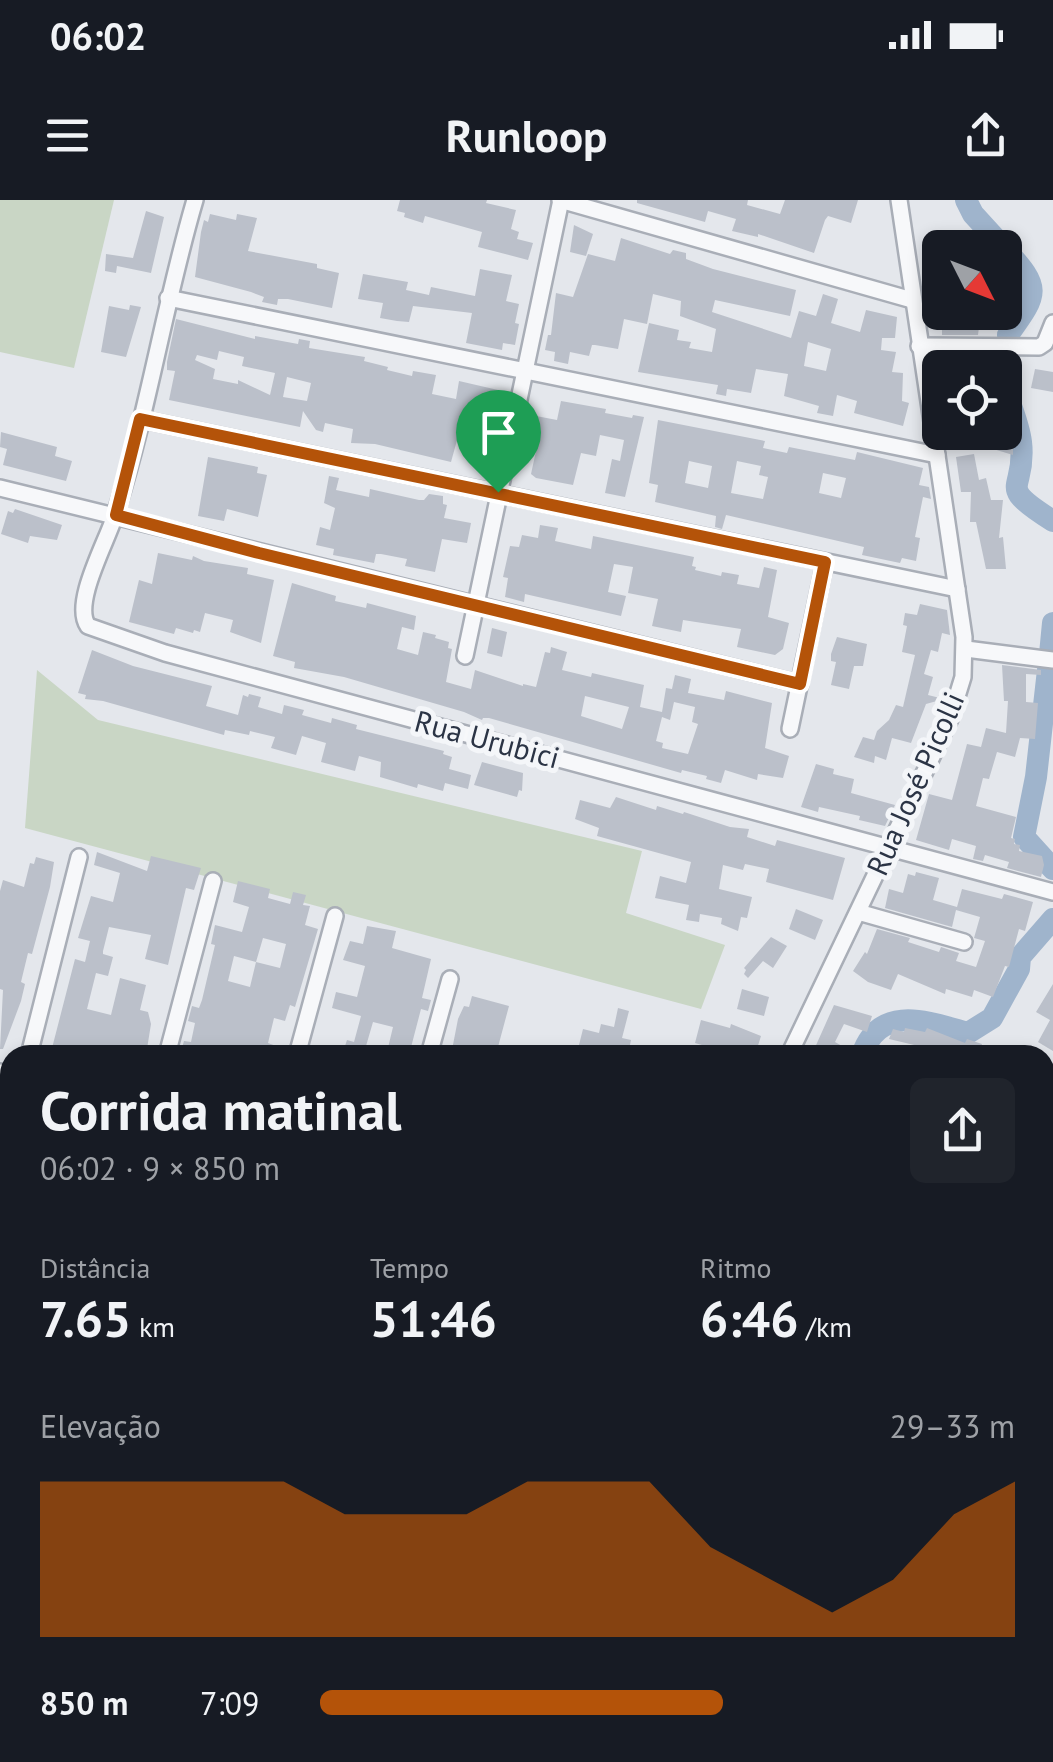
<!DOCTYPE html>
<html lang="pt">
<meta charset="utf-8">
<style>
body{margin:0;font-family:"PT Sans",sans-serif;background:#20242c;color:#f1f3f6;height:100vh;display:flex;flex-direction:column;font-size:38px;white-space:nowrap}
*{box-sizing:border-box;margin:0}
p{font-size:32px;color:#9ea1a6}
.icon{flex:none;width:55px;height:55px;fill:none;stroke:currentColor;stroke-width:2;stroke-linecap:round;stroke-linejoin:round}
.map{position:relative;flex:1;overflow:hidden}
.details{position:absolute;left:0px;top:845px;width:1055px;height:718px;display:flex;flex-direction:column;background:#171b24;border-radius:30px 30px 0 0;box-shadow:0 5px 15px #0003}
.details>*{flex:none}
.needle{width:65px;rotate:132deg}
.controls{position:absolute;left:922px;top:30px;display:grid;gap:20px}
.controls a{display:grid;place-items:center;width:100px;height:100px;border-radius:15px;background:#171b24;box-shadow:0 5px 15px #0003;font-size:50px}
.pin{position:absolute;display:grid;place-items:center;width:85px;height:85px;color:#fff;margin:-102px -42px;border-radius:50% 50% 50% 0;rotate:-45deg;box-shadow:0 0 10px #0007}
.pin .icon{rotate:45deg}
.round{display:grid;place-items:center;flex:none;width:105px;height:105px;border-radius:15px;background:#20242c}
.head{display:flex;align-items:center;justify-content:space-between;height:170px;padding:0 40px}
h1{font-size:55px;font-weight:700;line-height:75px}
.stats{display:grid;grid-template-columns:repeat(3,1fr);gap:15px;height:170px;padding:10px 40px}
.stats div{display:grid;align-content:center}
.stats b{font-size:50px;font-weight:700}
.stats small{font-size:28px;font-weight:400}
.stats p{font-size:28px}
.chart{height:280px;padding:20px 40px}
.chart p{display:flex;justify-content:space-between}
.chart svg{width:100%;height:180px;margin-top:10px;fill:#b45309;opacity:.7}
ul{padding:0 40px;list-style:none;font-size:32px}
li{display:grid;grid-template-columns:160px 120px 1fr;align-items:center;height:75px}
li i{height:25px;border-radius:12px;background:#b45309}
.status{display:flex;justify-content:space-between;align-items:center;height:70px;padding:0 50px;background:#171b24;direction:ltr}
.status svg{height:28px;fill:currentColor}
header{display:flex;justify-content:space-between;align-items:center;height:130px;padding:0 40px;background:#171b24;font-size:45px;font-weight:700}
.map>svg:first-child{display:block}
.green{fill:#c9d6c5}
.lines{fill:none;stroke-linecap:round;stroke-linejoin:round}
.river{stroke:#9fb4cc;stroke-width:22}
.building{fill:#bbc0ca;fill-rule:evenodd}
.minor-casing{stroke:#a9aeb7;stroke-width:20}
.highway-casing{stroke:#8b94a3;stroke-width:28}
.minor{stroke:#f7f8fa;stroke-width:15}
.highway{stroke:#fff;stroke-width:22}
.route-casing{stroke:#fff;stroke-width:20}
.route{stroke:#b45309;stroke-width:12}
.labels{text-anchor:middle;stroke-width:10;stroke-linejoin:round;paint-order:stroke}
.street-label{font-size:30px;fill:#2b3445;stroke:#f4f6f9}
</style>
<div class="status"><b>06:02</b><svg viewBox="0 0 49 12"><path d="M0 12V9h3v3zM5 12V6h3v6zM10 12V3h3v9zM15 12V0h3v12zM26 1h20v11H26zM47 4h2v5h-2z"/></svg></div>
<header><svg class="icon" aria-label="menu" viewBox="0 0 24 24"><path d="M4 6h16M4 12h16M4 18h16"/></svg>Runloop<svg class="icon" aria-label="share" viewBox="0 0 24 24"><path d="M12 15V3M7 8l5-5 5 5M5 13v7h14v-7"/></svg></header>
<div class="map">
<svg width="1053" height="1562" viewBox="0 0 1053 1562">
<rect width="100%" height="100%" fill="#e4e7ec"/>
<g class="green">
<polygon points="0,0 114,0 74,168 0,152"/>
<polygon points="37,470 98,520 642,651 626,713 725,745 701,809 25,628"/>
<polygon points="0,993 10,996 10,1088 0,1090"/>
<polygon points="1045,1255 1053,1263 1053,1493 1045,1501"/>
<polygon points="10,1472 10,1552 151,1553 151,1562 0,1562 0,1474"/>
<polygon points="371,1552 497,1552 500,1555 502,1552 603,1552 609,1562 368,1562"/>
<polygon points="875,1552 992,1552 992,1553 983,1562 875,1562 870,1557"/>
</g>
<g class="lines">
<g class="river">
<polyline points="966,0 973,14 1004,48"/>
<path d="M 1005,49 C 1042,89 1038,93 1008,135"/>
<polyline points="1004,168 1006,151"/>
<path d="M 1005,188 C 1010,205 1019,224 1021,242 C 1027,293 993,283 1053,321"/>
<polyline points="1050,454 1053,423"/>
<polyline points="1048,470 1036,577 1024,637 1053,669"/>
<path d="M 862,855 C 880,803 928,822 968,833 L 992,818 L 1019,769 L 1020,757 L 1053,719"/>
<polyline points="1042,1556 1048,1562"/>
</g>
</g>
<g class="building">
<polygon points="400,0 487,0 486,3 516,10 511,29 519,32 517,39 533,43 528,60 478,47 482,32 425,16 423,23 404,17 405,13 397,11"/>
<polygon points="637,0 748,0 747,5 780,14 785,0 858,0 851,23 828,16 825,20 814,53 758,34 758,37 732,31 736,19 708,11 705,22 637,3"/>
<polygon points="146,11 164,17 151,73 117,66 116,73 105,71 106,54 133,58"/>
<polygon points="210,14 236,20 237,14 257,18 248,51 317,64 317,68 339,73 332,108 288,99 278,99 277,105 262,102 264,97 251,92 195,77 201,32 204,20 208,22"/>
<polygon points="574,25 593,34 586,56 570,52"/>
<polygon points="982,31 984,48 940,48 940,85 934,86 926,35"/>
<path d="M 621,38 L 670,54 L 673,50 L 686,53 L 686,59 L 713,69 L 796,90 L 790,116 L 715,100 L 712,112 L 791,138 L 799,111 L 816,116 L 823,94 L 838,99 L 831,123 L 860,132 L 866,110 L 897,117 L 895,138 L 882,138 L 881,150 L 896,152 L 892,172 L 903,173 L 902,201 L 909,203 L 903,226 L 854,213 L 857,201 L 837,195 L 833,216 L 817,213 L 819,206 L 784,196 L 788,174 L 756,169 L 751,193 L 727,189 L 726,196 L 716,194 L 718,185 L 638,172 L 649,123 L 679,130 L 677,140 L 691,142 L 689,148 L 712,152 L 716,129 L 680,116 L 681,101 L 653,94 L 647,124 L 624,119 L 618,149 L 595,145 L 592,145 L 589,156 L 570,152 L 568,164 L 554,161 L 555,152 L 545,150 L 548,135 L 551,135 L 556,93 L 573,97 L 588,54 L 615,61 ZM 808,142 L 831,149 L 826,171 L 804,166 Z"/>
<polygon points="480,69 512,75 506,101 519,104 515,123 519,124 515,145 503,143 502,150 466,143 472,113 413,106 409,122 397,121 380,118 383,103 358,99 363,74 408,82 406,90 429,95 431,87 475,96"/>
<polygon points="130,105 141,107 126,157 101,152 109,106 129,110"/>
<polygon points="981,112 978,135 942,135 942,128 938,128 939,115 942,113"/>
<path d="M 176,119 L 255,139 L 255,136 L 298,144 L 299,139 L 310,141 L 309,148 L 365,157 L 364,161 L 388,167 L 387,170 L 412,176 L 413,171 L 436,175 L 432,194 L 456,199 L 459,181 L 498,190 L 485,235 L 497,237 L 491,264 L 482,267 L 470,264 L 478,206 L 467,204 L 451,262 L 375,244 L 351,243 L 353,229 L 325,223 L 323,232 L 316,230 L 303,211 L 300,227 L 169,200 L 175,171 L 167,170 L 167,162 ZM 219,151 L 244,157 L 242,166 L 275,173 L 270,195 L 238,180 L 238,184 L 213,179 L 215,169 L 195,160 L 197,155 L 217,160 ZM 287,177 L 311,183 L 307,201 L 283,197 Z"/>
<polygon points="1035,169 1053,172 1053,192 1031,188"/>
<polygon points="561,201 606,209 605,213 632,218 633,215 644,217 625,297 605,293 612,259 620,261 624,240 600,235 596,256 581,253 573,285 536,278 531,274 538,242 526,240 531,215 557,220"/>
<path d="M 658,220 L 765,241 L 763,248 L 787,253 L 789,247 L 855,260 L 857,252 L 923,268 L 919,285 L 929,287 L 931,299 L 923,297 L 915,337 L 920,338 L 916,361 L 902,358 L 900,363 L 862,355 L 864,347 L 726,315 L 722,329 L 715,327 L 716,316 L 655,302 L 658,285 L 649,283 ZM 689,261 L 712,266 L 708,288 L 685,283 ZM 737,261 L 761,266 L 759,275 L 768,277 L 763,299 L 731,293 ZM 823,273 L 846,278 L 841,298 L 819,293 Z"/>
<polygon points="1,232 57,247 55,256 72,261 66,281 3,265 7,249 0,247"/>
<polygon points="947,232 1013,232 1013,255 947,235"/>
<polygon points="974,254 979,280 986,278 991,300 1003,300 999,338 1003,337 1006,369 986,369 976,322 970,322 971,292 961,292 956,257"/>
<polygon points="208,257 258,267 257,273 267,275 258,317 227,309 224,321 198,316"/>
<polygon points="329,276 339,278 336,290 369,297 370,289 419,300 424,300 429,294 443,296 443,304 447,305 444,318 471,323 467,343 442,339 435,372 405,366 407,359 381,354 376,354 374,363 333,355 334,349 316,345 320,327 330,330 335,308 324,303"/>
<polygon points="15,309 62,325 57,340 30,336 28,343 1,334 8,311 13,313"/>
<polygon points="540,325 558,328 555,341 591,349 593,336 694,357 692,366 696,367 695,370 721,376 722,372 739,375 737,384 759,388 764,367 777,370 768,417 789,423 783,449 775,455 737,447 741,429 683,420 681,432 652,426 658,399 628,393 633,367 614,364 608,392 626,396 621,416 525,394 524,402 505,397 508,378 503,377 510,346 519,347 522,335 538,338"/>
<polygon points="158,353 192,360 193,356 204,361 248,368 247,374 274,380 261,443 230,432 233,420 205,413 200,432 194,430 193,433 176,428 174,434 129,422 139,380 152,384"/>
<path d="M 292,383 L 336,396 L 335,401 L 366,408 L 367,403 L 416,416 L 414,430 L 402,427 L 397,449 L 418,455 L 423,432 L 436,435 L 435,438 L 449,442 L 448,448 L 452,449 L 446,482 L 471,489 L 475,470 L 523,486 L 523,484 L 536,487 L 545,452 L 550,453 L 551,447 L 567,452 L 562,470 L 591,477 L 592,473 L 644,485 L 640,507 L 662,512 L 666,488 L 672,489 L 675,475 L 691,479 L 688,493 L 724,500 L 726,491 L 772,503 L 765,548 L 789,556 L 783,578 L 758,574 L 757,580 L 725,570 L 721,583 L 706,579 L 707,576 L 682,570 L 681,573 L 489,518 L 483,518 L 482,520 L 464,512 L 344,477 L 294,468 L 295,462 L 273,456 ZM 585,496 L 629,507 L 622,529 L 581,516 ZM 674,502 L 695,507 L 692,522 L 698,524 L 688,554 L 662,548 L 663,543 L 656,541 L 662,517 L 670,520 Z"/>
<polygon points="920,404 947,410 950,435 942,433 938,452 931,450 924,474 933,477 928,495 944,499 926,504 911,543 892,538 886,560 875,556 874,563 854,557 863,537 874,540 877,531 889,520 896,505 903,507 915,455 902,452 907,426 903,425 905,413 917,415"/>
<polygon points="492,428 507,432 502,457 487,453"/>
<polygon points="837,437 867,444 863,466 854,466 849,489 831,485 836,462 831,461 831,454"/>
<polygon points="92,450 133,466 212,486 206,506 224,511 238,515 243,495 248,497 249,494 261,497 258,507 282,514 284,505 304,510 302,515 331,523 332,518 357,525 356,529 444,551 443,554 452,557 449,569 471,575 468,589 445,583 443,591 418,584 417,588 380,577 381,562 359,556 355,571 321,562 326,543 302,536 296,555 271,548 275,537 250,531 249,535 225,530 224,535 103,501 85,499 86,495 78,493"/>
<polygon points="1002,465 1041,470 1041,475 1026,474 1026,502 1038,503 1035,539 1020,538 1015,557 997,552 989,579 983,578 976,606 1016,617 1011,638 1015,639 1014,644 1020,645 1019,651 1042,656 1044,665 1041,677 1007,668 1009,662 985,655 983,661 973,659 976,646 952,639 949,650 916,640 929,594 952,600 967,544 981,547 986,528 1006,533 1008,501 1004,501"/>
<polygon points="482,562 523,573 522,591 519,590 517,597 474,585"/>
<polygon points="816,564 834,569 833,574 854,579 851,593 895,605 885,626 859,620 860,616 819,607 818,612 801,607"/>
<polygon points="616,597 656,610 657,606 683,614 684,612 730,627 749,629 747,637 775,646 777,640 845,658 833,700 766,682 769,669 745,664 743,670 723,665 719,689 752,697 747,718 741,717 738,731 721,724 722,718 700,714 699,722 686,720 689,705 655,698 660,676 686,683 691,662 597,636 599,628 575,619 580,600 610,608"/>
<polygon points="97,652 147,671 151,656 201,668 194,690 186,688 168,765 145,759 151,735 109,727 103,751 103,754 113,757 108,776 96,773 87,809 111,815 120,778 146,785 140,810 148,812 151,824 146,855 101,852 100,855 52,855 51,852 75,759 85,762 90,741 78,738 91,696 113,702 120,673 94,665"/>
<polygon points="36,657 54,662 50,687 32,754 28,753 21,782 25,784 21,801 3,849 0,849 3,790 0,789 0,691 3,680 24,687 30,663 34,664"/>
<polygon points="916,672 939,678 933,700 957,707 962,689 1002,699 1004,694 1033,702 1025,731 1019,729 1009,767 1005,766 993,797 974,790 972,797 946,789 945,794 898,774 891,790 868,782 853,771 865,752 867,754 877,729 910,738 908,742 939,752 941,747 959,753 956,761 976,767 985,741 974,738 980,717 956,710 952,727 885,708 889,689 903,693 908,674 915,676"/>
<path d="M 238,681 L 270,689 L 268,698 L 290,704 L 293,692 L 306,695 L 303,705 L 310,706 L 305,725 L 318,729 L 295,807 L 290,805 L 285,821 L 274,818 L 268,843 L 287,850 L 286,855 L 180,855 L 184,841 L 191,842 L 195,823 L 188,821 L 192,806 L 199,808 L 202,800 L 215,745 L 211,744 L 215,725 L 242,732 L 249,707 L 233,702 ZM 263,738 L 286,744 L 280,768 L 256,762 ZM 234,756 L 256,762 L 250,787 L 228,781 Z"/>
<polygon points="796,709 823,720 815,740 789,729"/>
<path d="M 367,726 L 396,731 L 392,748 L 431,759 L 422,798 L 431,800 L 428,811 L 421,809 L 409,855 L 342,855 L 347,840 L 354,842 L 361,816 L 332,808 L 336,792 L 357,797 L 365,766 L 343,760 L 350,741 L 363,744 ZM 373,822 L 393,827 L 387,852 L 366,846 Z"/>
<polygon points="771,737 787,746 773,768 763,761 748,778 744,774 746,770 744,768"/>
<polygon points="1053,784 1053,851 1038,842 1050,820 1036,812"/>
<polygon points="742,789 769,797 764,816 737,809"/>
<polygon points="472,796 509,806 498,847 494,853 472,847 469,855 451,855 458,819 464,806 469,807"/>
<polygon points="834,805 872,816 867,832 844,824 835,842 858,855 819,855 813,852"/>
<polygon points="618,808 629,811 622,838 631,840 628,855 577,853 583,829 599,833 601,824 614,827"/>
<polygon points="701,820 730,828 731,824 761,836 755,855 736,855 695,843"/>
<polygon points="905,828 925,832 927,828 965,843 967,839 982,844 978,854 956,855 889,839 893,829 904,832"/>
</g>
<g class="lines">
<defs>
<g id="minor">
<path d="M 195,0 C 164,105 148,214 114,318 C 106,343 72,404 88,426 L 165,453 L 1053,692"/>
<polyline points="560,0 912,100"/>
<polyline points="168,98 937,255"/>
<polyline points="919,146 1039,147 1045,143 1053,123"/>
<polyline points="140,219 957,389"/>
<polyline points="0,288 800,484"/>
<polyline points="966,449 1053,460"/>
<polyline points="465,456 561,0"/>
<polyline points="790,529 825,362"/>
<polyline points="858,712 964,742"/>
<polyline points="29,855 79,657"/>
<polyline points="167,855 213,681"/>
<polyline points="297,855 335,716"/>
<polyline points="429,855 450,779"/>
<polyline points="789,855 950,519 963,477 964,437 899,0"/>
<polyline points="0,872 10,874"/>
<polyline points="1045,944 1053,940"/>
<polyline points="0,1395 10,1395"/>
<polyline points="1045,1524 1053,1517"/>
<polyline points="690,1552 694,1562"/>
<polyline points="1006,1562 1016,1552"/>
</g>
<g id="highway">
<polyline points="1045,992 1053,987"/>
<polyline points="0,1444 10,1442"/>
</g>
</defs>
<use href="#minor" class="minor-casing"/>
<use href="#highway" class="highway-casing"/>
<use href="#minor" class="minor"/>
<use href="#highway" class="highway"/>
</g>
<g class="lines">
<defs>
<polygon id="route" points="140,219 825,362 800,484 259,353 116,315"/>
</defs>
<use href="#route" class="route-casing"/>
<use href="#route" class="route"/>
</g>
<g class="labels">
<g class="street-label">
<text transform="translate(487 540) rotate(15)" y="10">Rua Urubici</text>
<text transform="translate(916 584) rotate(-66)" y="10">Rua José Picolli</text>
</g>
</g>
</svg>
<div class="controls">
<a><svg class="needle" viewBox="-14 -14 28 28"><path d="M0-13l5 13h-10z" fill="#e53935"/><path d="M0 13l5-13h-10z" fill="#9ea1a6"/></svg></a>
<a><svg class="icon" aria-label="locate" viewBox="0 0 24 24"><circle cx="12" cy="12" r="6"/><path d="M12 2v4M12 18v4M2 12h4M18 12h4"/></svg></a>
</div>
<div class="pin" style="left:498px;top:292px;background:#1e9e55"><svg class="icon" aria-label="arrive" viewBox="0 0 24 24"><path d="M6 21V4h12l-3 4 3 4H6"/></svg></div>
<section class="details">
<div class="head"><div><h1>Corrida matinal</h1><p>06:02 · 9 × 850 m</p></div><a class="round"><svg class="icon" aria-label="share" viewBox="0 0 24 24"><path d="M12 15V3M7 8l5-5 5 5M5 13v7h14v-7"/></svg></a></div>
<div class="stats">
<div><p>Distância</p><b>7.65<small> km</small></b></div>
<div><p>Tempo</p><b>51:46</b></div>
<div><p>Ritmo</p><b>6:46<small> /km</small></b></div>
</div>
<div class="chart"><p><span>Elevação</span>29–33 m</p>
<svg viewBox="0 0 160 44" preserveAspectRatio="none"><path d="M0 44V6L10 6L20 6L30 6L40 6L50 14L60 14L70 14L80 6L90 6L100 6L110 22L120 30L130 38L140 30L150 14L160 6V44z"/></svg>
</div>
<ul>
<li><b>850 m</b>7:09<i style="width:58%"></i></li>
</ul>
</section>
</div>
